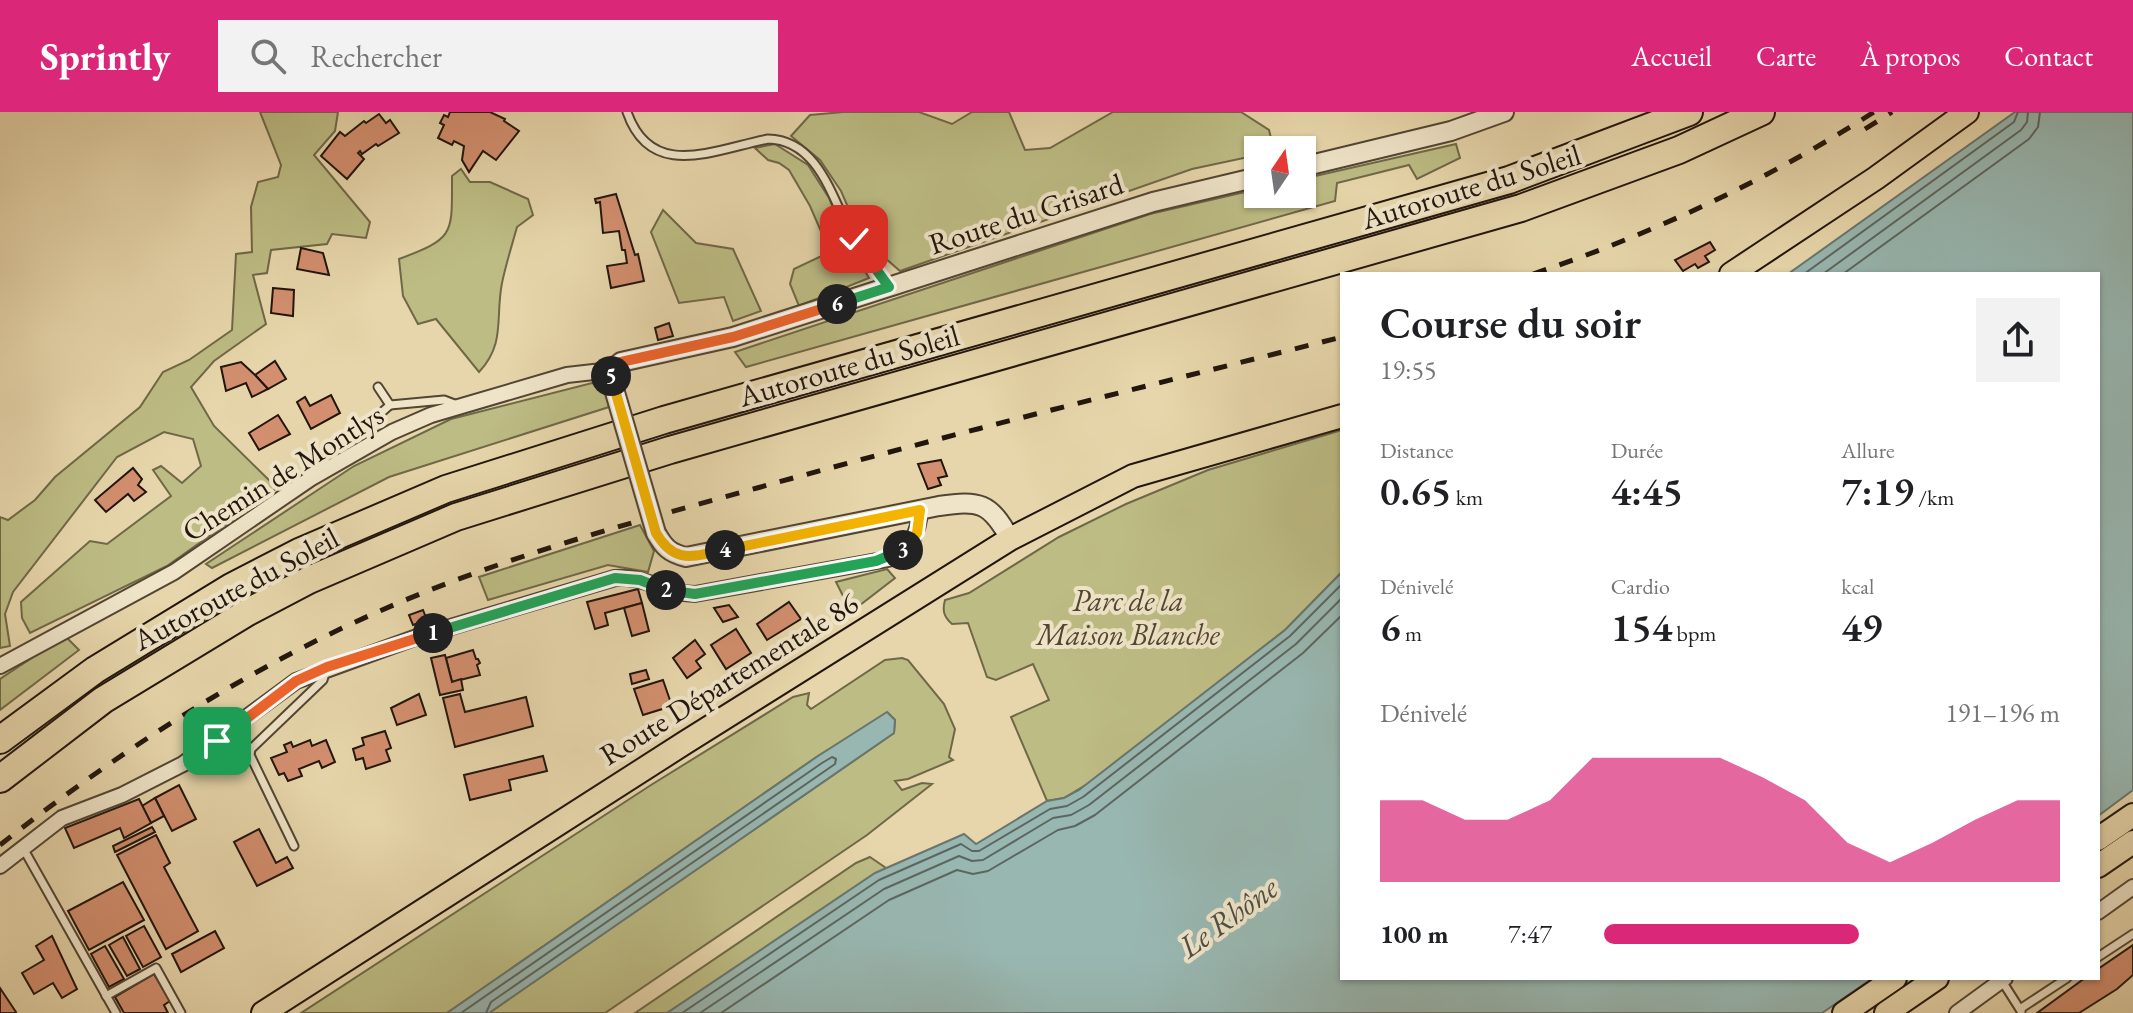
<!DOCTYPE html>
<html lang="fr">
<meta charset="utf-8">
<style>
body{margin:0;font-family:"EB Garamond",serif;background:#f2f2f2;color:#202124;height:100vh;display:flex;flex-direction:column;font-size:30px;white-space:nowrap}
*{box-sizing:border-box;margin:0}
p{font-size:26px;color:#757577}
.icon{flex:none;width:44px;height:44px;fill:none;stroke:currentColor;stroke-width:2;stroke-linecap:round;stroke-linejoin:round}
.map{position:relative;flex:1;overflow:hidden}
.side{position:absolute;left:1340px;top:160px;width:760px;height:708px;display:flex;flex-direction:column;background:#fff;border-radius:0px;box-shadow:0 2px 6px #0004}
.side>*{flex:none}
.needle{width:52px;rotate:13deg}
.buttons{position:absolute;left:1244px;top:24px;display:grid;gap:16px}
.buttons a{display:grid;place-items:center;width:72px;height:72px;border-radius:0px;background:#fff;box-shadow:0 2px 6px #0004;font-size:40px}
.pin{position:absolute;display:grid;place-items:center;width:68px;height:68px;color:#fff;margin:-34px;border-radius:16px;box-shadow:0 4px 12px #0006}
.km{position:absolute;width:40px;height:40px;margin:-20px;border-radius:50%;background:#222;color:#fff;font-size:22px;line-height:40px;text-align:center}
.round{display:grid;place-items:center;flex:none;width:84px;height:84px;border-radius:0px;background:#f2f2f2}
.overview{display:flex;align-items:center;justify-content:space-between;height:136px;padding:0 40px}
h1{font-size:44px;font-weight:600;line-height:60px}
.metrics{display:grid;grid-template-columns:repeat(3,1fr);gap:12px;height:136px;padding:8px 40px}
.metrics div{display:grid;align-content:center}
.metrics b{font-size:40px;font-weight:600}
.metrics small{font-size:22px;font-weight:400}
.metrics p{font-size:22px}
.chart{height:224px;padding:16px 40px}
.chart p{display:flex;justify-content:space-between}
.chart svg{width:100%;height:144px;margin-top:8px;fill:#db2777;opacity:.7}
ul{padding:0 40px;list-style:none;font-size:26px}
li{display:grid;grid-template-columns:128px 96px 1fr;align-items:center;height:60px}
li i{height:20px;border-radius:10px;background:#db2777}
header{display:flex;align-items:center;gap:48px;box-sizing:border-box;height:112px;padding:0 40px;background:#db2777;color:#fff}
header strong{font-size:38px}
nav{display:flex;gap:44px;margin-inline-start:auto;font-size:28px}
.search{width:560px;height:72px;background:#f2f2f2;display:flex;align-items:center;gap:20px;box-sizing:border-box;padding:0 28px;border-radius:0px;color:#757577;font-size:30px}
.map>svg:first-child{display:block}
.green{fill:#bdbc84;stroke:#6f6848;stroke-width:2}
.water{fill:#98b7b1;stroke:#68766f;stroke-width:2}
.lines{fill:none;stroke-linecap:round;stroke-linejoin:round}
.shore{stroke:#5c665f;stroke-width:2}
.building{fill:#d38f6f;stroke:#21150d;stroke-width:2}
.service-casing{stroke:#524534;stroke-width:11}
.minor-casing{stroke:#524534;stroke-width:18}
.tertiary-casing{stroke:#524534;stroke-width:22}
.primary-casing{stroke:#21150d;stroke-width:26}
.motorway-casing{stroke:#21150d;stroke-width:30}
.service{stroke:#efe4c8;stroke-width:7}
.minor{stroke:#efe4c8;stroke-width:14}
.tertiary{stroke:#efe4c8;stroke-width:18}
.primary{stroke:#e7d6ab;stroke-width:22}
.motorway{stroke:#e7d6ab;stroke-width:26}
.rail{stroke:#21150d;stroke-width:5;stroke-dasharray:14 14;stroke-linecap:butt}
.tertiary-bridge-casing{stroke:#524534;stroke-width:22;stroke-linecap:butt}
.tertiary-bridge{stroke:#efe4c8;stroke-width:18}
.split-1-casing{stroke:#fff;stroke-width:16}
.split-2-casing{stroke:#fff;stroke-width:16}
.split-3-casing{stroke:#fff;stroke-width:16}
.split-4-casing{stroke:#fff;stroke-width:16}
.split-5-casing{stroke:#fff;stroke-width:16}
.split-6-casing{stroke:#fff;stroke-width:16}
.split-7-casing{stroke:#fff;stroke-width:16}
.split-1{stroke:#f0652b;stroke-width:10}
.split-2{stroke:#22a559;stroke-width:10}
.split-3{stroke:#22a559;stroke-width:10}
.split-4{stroke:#f5b400;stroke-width:10}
.split-5{stroke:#f5b400;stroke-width:10}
.split-6{stroke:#f0652b;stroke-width:10}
.split-7{stroke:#22a559;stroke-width:10}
.labels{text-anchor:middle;stroke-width:8;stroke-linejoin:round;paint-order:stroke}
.street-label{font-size:30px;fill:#21150d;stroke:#efe4c8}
.park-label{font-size:30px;font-style:italic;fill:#504731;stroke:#efe4c8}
.water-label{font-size:32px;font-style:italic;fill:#4b4e46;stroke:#efe4c8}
</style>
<header>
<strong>Sprintly</strong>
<div class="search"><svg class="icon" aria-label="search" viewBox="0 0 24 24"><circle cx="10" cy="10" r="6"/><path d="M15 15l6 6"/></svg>Rechercher</div>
<nav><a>Accueil</a><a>Carte</a><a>À propos</a><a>Contact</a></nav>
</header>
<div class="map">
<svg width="2133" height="901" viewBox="0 0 2133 901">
<rect width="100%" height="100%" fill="#e7d6ab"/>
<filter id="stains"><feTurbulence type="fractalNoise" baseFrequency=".0025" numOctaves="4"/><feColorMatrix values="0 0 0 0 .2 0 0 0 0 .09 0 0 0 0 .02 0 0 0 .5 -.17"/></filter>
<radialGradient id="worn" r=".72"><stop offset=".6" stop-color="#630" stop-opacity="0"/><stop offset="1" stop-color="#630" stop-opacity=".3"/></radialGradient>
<g class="green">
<polygon points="260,0 338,0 335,19 314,43 370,110 366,126 332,122 327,132 271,138 267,161 253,163 266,212 214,249 191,275 214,314 277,376 167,454 30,521 22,506 21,490 90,429 107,432 171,384 153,358 161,354 182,371 201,354 193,327 164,320 117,345 13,480 5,502 10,534 0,536 0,405 8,408 35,388 55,365 140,295 163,260 189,248 232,218 236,142 252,140 251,95 258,70 278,65 281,53"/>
<polygon points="843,0 919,0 952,12 972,0 1009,0 1025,38 1050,36 1113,0 1241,0 1269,18 1274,38 1258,38 1258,43 1192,57 900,159 861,125 841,79 820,48 791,24 810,3"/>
<polygon points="775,32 808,53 829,86 844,124 869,166 799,194 790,172 794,157 830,140 810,94 789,58 779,51 768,48 755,36"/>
<polygon points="1456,32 1460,46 1417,67 1409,53 1337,71 1335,89 746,255 735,240 1150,102 1258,77 1258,82 1302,82 1302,67"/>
<path d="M 461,57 L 470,70 L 490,70 L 528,87 L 533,103 L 517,115 C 512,133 506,152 502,171 C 495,206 506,231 479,260 L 436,207 L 418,212 L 403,184 L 399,147 C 455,126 452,123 452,64 Z"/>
<polygon points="663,98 696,131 733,137 761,199 733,209 724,185 679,191 651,120"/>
<polygon points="592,271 603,273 609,295 389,365 212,456 206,452 354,354 451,307"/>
<path d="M 1342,318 L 1342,460 L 1285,518 L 1094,668 L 1064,686 L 1047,689 L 1011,605 L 1049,588 L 1033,552 L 996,568 L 987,565 L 968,511 L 952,512 C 944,505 942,499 945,488 L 969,481 L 1059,425 L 1126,392 L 1208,358 Z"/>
<polygon points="640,413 654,439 648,460 608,453 488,488 479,465"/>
<polygon points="887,457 895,466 851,500 836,470"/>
<polygon points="65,524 79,538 0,598 0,567"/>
<polygon points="902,546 908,548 944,592 955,617 949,645 953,648 908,667 895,669 902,678 922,671 932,672 867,723 605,901 489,901 894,621 895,608 888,601 818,644 447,901 301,901 651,673 793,585 809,581 807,593 811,597 885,548"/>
<polygon points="870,745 886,756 667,901 635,901 856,751"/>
</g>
<g class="water">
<polygon points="2015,0 2133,0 2133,678 2098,704 2098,162 1788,162"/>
<polygon points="1342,460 1342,866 1873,866 1822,901 667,901 875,761 964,722 976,732 1047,689 1064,686 1079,678 1285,518"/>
<polygon points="887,600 895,608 894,621 489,901 447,901 818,644"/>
</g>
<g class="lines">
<g class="shore">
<polyline points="1804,162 2014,10 2018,0"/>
<polyline points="1823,162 2021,18 2027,10 2028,0"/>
<polyline points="1843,162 2029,27 2038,15 2040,0"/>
<polyline points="461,901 822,651 832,645 836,647 835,652 491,890 486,901"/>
<polyline points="682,901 879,768 961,732 972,739 979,739 1050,697 1067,694 1083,685 1290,524 1342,472"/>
<polyline points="700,901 884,777 959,744 972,749 983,748 1053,706 1071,703 1089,693 1296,532 1342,486"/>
<polyline points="721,901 889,788 957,758 973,762 988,759 1058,718 1075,714 1095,703 1303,541 1342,503"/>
</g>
</g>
<g class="building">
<polygon points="450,0 490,0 505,7 504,9 519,19 496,48 483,39 469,60 462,48 464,34 454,29 452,33 438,26 444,13 440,11 444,3 448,5"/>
<polygon points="379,2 386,11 390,8 399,21 378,34 376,32 362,42 360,39 358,41 364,47 347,67 321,44 340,20 345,24 364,9 366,11"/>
<polygon points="616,82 635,143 638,142 644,169 611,176 607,154 627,151 625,138 622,138 619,119 603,121 600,90 596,91 595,87"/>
<polygon points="1710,130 1715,138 1705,144 1709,150 1698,156 1695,152 1683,159 1675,148"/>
<polygon points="301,136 323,141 329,163 297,157"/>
<polygon points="273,176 294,178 293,204 271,201"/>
<polygon points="669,211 673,224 658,228 655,216"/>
<polygon points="275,249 286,267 268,277 255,263"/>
<polygon points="241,250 255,263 268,277 252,285 246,271 226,279 221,255"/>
<polygon points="331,283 340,301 311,317 297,290 305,285 310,294"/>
<polygon points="278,303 290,322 259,338 249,321"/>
<polygon points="941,348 947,364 938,366 941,373 928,377 918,352"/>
<polygon points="133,356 142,367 138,373 146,380 134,389 128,382 106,400 95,388"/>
<polygon points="638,477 642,491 605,501 608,513 595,517 587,490"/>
<polygon points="789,490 801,507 767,528 757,512"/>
<polygon points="642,491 649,519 632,524 624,496"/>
<polygon points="729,493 738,505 723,510 714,496"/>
<polygon points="423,498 427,508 413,513 409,503"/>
<polygon points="736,517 751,541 726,557 711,533"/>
<polygon points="695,528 705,542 696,549 701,556 687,566 673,546"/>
<polygon points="473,538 476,547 478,547 480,551 477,553 480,563 452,570 446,546"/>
<polygon points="445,543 452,570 461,567 463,578 440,583 431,546"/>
<polygon points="646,558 649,567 632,572 630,562"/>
<polygon points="663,568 672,594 643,603 634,577"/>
<polygon points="419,582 426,603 397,613 391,596"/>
<polygon points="460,582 465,600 526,585 533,614 455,635 443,586"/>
<polygon points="385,619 391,636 386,638 390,649 366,657 363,646 356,648 353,637 364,633 362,626"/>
<polygon points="310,628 312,634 326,628 335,650 322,656 319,649 299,657 302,664 288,669 284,661 279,663 271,646 287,640 284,633 291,630 293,635"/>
<polygon points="543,644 547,659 509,668 511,678 470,688 464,663"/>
<polygon points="179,673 196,707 172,719 155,686"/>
<polygon points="155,686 164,704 151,711 142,694"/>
<polygon points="139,687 151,711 124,726 120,716 74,736 65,716"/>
<polygon points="152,715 155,720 115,740 113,734"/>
<polygon points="259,717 276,751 287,745 293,756 257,774 234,730"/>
<polygon points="156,723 170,751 164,755 198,819 166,837 117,743"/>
<polygon points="123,770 144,808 89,838 68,799"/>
<polygon points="144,814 161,845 143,855 126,824"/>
<polygon points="215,819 224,836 181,860 172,842"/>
<polygon points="52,824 77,877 62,886 53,871 34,882 22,861 44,848 36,834"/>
<polygon points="123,825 140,857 127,864 109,833"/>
<polygon points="2133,833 2133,863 2117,877 2079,901 2037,901 2085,866 2098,866 2098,857"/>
<polygon points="105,834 124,867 109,875 91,842"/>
<polygon points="154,862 170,889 164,893 168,901 124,901 115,885"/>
<polygon points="0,876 16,900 15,901 0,901"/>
</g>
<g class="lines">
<defs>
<g id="service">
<path d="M 627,0 C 651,69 713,38 768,27 C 820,28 833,90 853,126 C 862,142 876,157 887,172"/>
<polyline points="378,275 390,293 444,288 457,293"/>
<polyline points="310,347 364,316 390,293"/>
<polyline points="294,734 250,643 251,637 323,568 326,558"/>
<polyline points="23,736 116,901"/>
<polyline points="2098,845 2133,822"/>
<polyline points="2002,869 2021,899"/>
<polyline points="106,884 156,856 181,901"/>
<polyline points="2020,897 2067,866"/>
</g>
<g id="minor">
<polyline points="0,554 174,460 310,367 392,320 431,303 567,263 611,258"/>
<path d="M 0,754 L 62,706 L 122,683 L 183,652 L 296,569 L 417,525 L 615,466 C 643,463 667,482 695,482 L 888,447 C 910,436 919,423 920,398"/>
<polyline points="2098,800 2133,775"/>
<polyline points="1957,901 2005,866"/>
</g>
<g id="tertiary">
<polyline points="1302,55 1451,19 1504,0"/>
<polyline points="612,270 611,258 621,250 733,225 1153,90 1258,65"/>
<path d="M 656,421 C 664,435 669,441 686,445 L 939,394 C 979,388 990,390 1010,427"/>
</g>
<g id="primary">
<polyline points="1731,162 1876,66 1967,0"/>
<polyline points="2098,727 2133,703"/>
<polyline points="2098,754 2133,730"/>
<polyline points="263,901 686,630 1010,427 1133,364 1342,304"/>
<polyline points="1844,901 1895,866"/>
<polyline points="1886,901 1937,866"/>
</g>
<g id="motorway">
<polyline points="0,628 95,558 231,475 299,440 446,377 664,308 1509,68 1689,0"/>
<polyline points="0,667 103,588 248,500 309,468 456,405 670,338 1521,96 1679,38 1761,0"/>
</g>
</defs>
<use href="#service" class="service-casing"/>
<use href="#minor" class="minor-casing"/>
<use href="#tertiary" class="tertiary-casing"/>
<use href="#primary" class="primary-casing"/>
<use href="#motorway" class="motorway-casing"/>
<use href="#service" class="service"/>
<use href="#minor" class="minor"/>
<use href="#tertiary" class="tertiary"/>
<use href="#primary" class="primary"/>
<use href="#motorway" class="motorway"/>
<g class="rail">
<polyline points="1865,17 1892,0"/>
<path d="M 1533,162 C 1652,122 1768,68 1874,0"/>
<path d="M 0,733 C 124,635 257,550 403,489 C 518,441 637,409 757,376 C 951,322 1147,274 1342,225"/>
</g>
<defs>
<polyline id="tertiary-bridge" points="612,270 656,421"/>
</defs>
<use href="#tertiary-bridge" class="tertiary-bridge-casing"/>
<use href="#tertiary-bridge" class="tertiary-bridge"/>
</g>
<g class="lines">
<defs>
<polyline id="split-1" points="217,629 296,569 327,555 433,521"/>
<polyline id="split-2" points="433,521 615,466 640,468 666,478"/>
<polyline id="split-3" points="666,478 695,482 876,449 903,438"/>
<polyline id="split-4" points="725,438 920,398 917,421 903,438"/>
<path id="split-5" d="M 611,264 L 656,421 C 675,453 693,444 725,438"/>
<polyline id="split-6" points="611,264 611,258 621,250 733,225 837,192"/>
<polyline id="split-7" points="837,192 889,175 854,127"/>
</defs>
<use href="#split-1" class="split-1-casing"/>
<use href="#split-2" class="split-2-casing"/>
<use href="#split-3" class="split-3-casing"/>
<use href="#split-4" class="split-4-casing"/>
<use href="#split-5" class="split-5-casing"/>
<use href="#split-6" class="split-6-casing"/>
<use href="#split-7" class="split-7-casing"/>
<use href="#split-1" class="split-1"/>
<use href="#split-2" class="split-2"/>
<use href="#split-3" class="split-3"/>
<use href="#split-4" class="split-4"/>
<use href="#split-5" class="split-5"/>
<use href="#split-6" class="split-6"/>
<use href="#split-7" class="split-7"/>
</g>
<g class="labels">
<g class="street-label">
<text transform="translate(1471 75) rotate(-17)" y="10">Autoroute du Soleil</text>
<text transform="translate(1026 102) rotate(-18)" y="10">Route du Grisard</text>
<text transform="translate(849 254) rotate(-16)" y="10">Autoroute du Soleil</text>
<text transform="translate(283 361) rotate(-32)" y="10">Chemin de Montlys</text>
<text transform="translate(236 477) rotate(-28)" y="10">Autoroute du Soleil</text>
<text transform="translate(729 567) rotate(-32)" y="10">Route Départementale 86</text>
</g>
<g class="park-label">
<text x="1128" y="499">Parc de la<tspan x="1128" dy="34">Maison Blanche</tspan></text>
</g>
<g class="water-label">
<text transform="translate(1228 805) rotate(-36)" y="11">Le Rhône</text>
</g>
</g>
<rect width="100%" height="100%" filter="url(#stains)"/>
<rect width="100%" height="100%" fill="url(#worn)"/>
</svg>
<div class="buttons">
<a><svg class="needle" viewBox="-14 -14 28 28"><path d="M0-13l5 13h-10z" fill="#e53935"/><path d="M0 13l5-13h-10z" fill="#757577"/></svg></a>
</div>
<div class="pin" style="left:217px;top:629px;background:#1e9e55"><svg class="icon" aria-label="arrive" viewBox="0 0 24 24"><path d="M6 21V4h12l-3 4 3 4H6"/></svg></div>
<div class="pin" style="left:854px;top:127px;background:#d93025"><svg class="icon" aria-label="check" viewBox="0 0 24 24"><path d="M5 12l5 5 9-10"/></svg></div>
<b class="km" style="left:433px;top:521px">1</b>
<b class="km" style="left:666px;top:478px">2</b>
<b class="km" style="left:903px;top:438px">3</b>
<b class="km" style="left:725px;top:438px">4</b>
<b class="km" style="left:611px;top:264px">5</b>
<b class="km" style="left:837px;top:192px">6</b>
<section class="side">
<div class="overview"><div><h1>Course du soir</h1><p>19:55</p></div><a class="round"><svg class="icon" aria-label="share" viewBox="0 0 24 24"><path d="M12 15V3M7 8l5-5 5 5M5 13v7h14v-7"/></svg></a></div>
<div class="metrics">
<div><p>Distance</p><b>0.65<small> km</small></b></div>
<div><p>Durée</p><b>4:45</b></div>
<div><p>Allure</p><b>7:19<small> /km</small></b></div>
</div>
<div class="metrics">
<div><p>Dénivelé</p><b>6<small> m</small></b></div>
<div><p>Cardio</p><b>154<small> bpm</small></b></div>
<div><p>kcal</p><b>49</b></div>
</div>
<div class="chart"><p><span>Dénivelé</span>191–196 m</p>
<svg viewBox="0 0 160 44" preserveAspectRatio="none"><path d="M0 44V19L10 19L20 25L30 25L40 19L50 6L60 6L70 6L80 6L90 12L100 19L110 32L120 38L130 32L140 25L150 19L160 19V44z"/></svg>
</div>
<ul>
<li><b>100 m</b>7:47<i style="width:56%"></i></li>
</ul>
</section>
</div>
